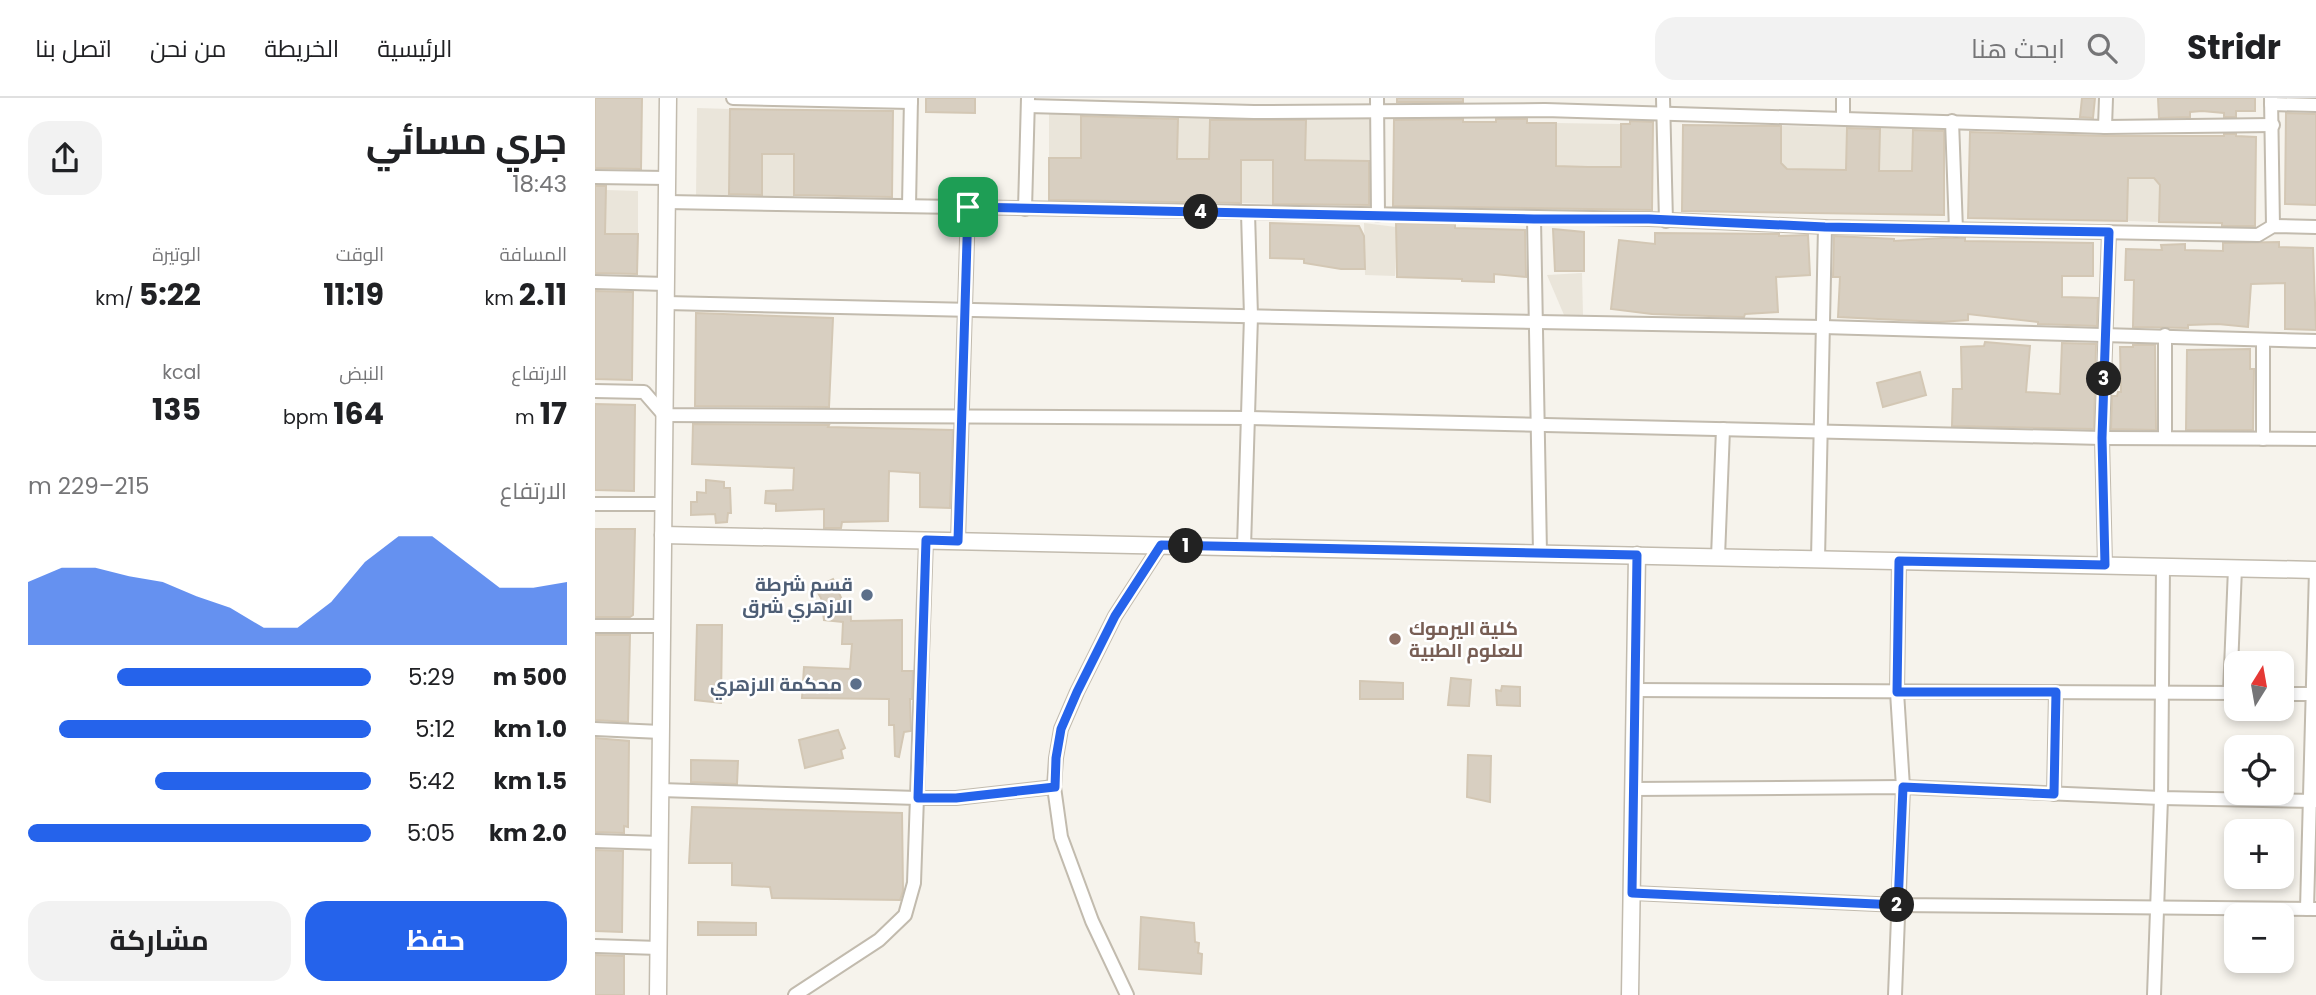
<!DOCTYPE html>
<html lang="ar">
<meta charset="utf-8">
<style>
body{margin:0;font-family:Poppins,Cairo,sans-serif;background:#f2f2f2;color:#202124;direction:rtl;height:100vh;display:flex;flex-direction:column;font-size:26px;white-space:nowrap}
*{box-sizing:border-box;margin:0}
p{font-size:23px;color:#757577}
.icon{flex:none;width:38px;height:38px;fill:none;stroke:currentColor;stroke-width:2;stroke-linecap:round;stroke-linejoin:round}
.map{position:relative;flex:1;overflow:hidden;direction:ltr}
.side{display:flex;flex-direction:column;background:#fff;width:595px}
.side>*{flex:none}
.needle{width:46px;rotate:11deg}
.controls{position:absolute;left:1629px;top:553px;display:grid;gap:14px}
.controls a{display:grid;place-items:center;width:70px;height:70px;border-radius:14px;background:#fff;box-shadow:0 4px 10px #0003;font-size:35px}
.pin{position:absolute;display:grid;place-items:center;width:60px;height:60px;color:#fff;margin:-30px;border-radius:14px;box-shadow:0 4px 10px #0006}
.km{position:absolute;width:35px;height:35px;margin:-18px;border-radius:50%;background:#222;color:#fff;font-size:19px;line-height:35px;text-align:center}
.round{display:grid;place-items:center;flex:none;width:74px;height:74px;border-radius:21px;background:#f2f2f2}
.overview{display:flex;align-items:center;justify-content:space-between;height:119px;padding:0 28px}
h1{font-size:38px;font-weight:700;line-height:52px}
.stats{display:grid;grid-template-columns:repeat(3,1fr);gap:10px;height:119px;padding:7px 28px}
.stats div{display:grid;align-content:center}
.stats b{font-size:30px;font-weight:700}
.stats small{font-size:19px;font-weight:400}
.stats p{font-size:19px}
.chart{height:196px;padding:14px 28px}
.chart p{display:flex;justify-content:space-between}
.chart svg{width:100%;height:126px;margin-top:7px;fill:#2563eb;opacity:.7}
.action{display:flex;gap:14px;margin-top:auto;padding:14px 28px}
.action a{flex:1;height:80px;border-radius:21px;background:#2563eb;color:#fff;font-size:28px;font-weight:700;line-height:80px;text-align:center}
.action a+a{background:#f2f2f2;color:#202124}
ul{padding:0 28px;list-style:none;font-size:23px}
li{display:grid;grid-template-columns:112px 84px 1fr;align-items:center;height:52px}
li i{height:18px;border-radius:9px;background:#2563eb}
header{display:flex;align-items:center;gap:42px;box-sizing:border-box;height:98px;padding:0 35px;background:#fff;border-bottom:2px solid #e0e0e0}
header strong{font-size:33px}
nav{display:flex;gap:38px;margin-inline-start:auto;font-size:24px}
.search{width:490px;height:63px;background:#f2f2f2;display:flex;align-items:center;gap:18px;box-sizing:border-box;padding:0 24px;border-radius:21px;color:#757577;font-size:26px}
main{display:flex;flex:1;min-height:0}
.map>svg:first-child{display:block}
.residential{fill:#eae5da}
.building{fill:#d8cfc1;stroke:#d3c7b4;stroke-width:2}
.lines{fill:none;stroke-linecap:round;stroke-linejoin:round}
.minor-casing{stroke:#c2bbae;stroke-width:16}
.tertiary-casing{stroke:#c2bbae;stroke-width:19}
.minor{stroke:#fff;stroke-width:12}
.tertiary{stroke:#fff;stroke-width:16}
.route-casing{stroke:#fff;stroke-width:14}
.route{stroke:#2563eb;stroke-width:9}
.service-dot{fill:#5c6f8a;stroke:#fff;stroke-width:2.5}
.education-dot{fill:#8d6e63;stroke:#fff;stroke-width:2.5}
.labels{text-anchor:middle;stroke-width:5;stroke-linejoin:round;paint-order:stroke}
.service-label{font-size:19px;font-weight:bold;fill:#4e5e75;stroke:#fff;text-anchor:end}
.education-label{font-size:19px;font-weight:bold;fill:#785e54;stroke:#fff;text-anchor:start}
</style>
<header>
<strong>Stridr</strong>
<div class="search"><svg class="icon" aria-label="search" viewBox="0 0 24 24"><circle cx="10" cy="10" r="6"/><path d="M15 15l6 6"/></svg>ابحث هنا</div>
<nav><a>الرئيسية</a><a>الخريطة</a><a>من نحن</a><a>اتصل بنا</a></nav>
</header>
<main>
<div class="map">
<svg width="1721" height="897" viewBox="0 0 1721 897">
<rect width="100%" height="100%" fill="#f6f3ec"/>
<g class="residential">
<polygon points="102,10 135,11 134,100 101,100"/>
<polygon points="454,16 487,16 486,60 454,60"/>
<polygon points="583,17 615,18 614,61 582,61"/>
<polygon points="711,18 775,19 774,63 710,62"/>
<polygon points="961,25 1026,26 1026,69 961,68"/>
<polygon points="1186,28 1252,29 1251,72 1186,71"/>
<polygon points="1285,30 1318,30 1317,73 1284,73"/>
<rect x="167" y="56" width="32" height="44"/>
<polygon points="646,62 678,62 678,106 646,105"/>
<polygon points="1533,80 1565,80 1564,124 1533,123"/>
<polygon points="11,92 43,93 43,136 10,136"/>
<polygon points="769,125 801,129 800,178 770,177"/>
<polygon points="987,175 988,217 969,217 952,177"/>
</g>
<g class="building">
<polygon points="0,0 47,0 46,71 0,70"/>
<polygon points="331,0 380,0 380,15 331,14"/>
<rect x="802" y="0" width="66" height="4"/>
<polygon points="1487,0 1500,0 1498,20 1485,19"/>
<polygon points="1563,0 1660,0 1660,13 1641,13 1641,19 1629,19 1629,15 1607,13 1595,14 1595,19 1564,20"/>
<polygon points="135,11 298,13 297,99 199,97 199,56 167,56 167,97 134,96"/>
<polygon points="1691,15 1721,16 1721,107 1690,106"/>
<polygon points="486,18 583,21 582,61 614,61 615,22 711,22 710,62 774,63 774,107 678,106 678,62 646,62 646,105 454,102 454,60 486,60"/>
<polygon points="868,21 868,24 901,24 901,21 932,21 932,25 961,25 961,68 993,69 1026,69 1026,26 1035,26 1035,23 1058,24 1057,112 798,108 799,22"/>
<polygon points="1088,27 1186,28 1186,65 1192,71 1251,72 1252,30 1285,31 1284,73 1317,73 1318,32 1349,33 1349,117 1087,113"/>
<polygon points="1375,34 1510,38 1629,38 1629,36 1641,36 1641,38 1661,39 1660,128 1627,128 1627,125 1564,124 1565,87 1559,80 1533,80 1532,123 1373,120"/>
<polygon points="0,88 11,88 10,136 43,136 42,176 0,175"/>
<polygon points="675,125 764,128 769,138 770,171 746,171 709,165 709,161 675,160"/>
<polygon points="801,125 860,126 860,130 930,132 931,179 899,176 899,184 867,183 867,181 802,179"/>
<polygon points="958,131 989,134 989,173 960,173"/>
<polygon points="1060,135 1184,136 1184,138 1213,137 1215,177 1181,179 1183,214 1150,216 1149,219 1114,218 1057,216 1016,211 1024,142 1060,146"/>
<polygon points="1239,138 1299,141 1299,143 1348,140 1370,140 1370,143 1498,145 1498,178 1467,178 1467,199 1503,200 1502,228 1443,226 1443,224 1373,216 1373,222 1345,224 1243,219 1245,179 1238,179"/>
<polygon points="1684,144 1684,149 1718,150 1721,232 1690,231 1690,185 1656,186 1653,229 1623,226 1593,227 1593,230 1538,229 1539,182 1530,182 1531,151 1567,152 1566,147 1590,146 1590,152 1628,153 1628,145"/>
<polygon points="0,193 38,194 37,282 0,281"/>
<polygon points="101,215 238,220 234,309 100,308"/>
<polygon points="1390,244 1435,248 1431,294 1465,296 1467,245 1501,246 1499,331 1357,328 1358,291 1367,291 1366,249 1389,248"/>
<polygon points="1538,247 1560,247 1561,332 1516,331 1517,298 1522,298 1523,294 1526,294 1525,249 1538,249"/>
<polygon points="1655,251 1655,271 1659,271 1658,332 1591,332 1592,252"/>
<polygon points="1325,274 1331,297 1288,309 1282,285"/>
<polygon points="0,306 40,307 39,393 0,392"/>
<polygon points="98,326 234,327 233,329 358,332 355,410 325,409 325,375 294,373 293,423 247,424 246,430 229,430 229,411 181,413 181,406 170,405 171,393 198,392 199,370 97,366"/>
<polygon points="111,382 129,384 129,390 135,390 136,415 133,415 132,424 121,425 120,416 96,417 96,404 102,404 102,394 111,395"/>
<polygon points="0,431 40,431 38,517 35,519 0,519"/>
<polygon points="238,481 247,502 255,504 256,523 307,522 307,573 318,573 317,601 315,601 316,633 309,634 304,659 300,658 299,627 294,627 294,601 207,600 209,569 255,571 257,546 247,546 248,524 229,522 226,500 220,490"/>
<polygon points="102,527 127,527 126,605 100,602"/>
<polygon points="0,537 35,537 33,624 0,622"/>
<polygon points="856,580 876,582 874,608 853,607"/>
<polygon points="765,583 808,585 808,601 765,601"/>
<polygon points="907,588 925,589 925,608 902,607 901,592 906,593"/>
<polygon points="243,632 250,650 246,652 248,660 210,670 204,642"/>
<polygon points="0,640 34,643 33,729 29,728 29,735 0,734"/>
<polygon points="873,657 896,658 895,704 872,699"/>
<polygon points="96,662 143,663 142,686 96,684"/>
<polygon points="97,709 307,715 308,793 305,802 177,800 175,789 137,787 137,765 94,765"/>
<polygon points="0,752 28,753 27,834 0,833"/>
<polygon points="546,819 599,825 600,844 604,845 603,855 607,856 606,876 544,871"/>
<polygon points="103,824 161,825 161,837 103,837"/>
<polygon points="0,857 29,858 29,897 0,897"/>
</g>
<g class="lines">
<defs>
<g id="minor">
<polyline points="138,0 316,4"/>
<polyline points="782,0 783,117"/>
<polyline points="1068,0 1071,123"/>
<polyline points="1676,0 1678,128"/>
<polyline points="1676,6 1721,7"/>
<polyline points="433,8 659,14 950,12 1510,29 1678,27"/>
<polyline points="1248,20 1248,0"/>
<polyline points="1357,23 1361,132"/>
<polyline points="1510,29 1511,0"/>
<polyline points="0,79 72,80"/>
<polyline points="72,104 1054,121 1230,129 1663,137 1678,128 1721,129"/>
<polyline points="314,108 316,0"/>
<polyline points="430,111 433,0"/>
<polyline points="939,121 945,455"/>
<polyline points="0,184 71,186"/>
<polyline points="71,205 780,221 1228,229 1721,243"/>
<polyline points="0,293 49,294 69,317 654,320 1507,340 1721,341"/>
<polyline points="1570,340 1570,237"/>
<polyline points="1668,341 1668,242"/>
<polyline points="0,406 69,406"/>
<polyline points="363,443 373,109"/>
<polyline points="649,449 656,218 653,115"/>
<polyline points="1123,459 1128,331"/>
<polyline points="1223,461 1230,129"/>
<polyline points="1510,467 1507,340 1514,134"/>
<polyline points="0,528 67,528"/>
<polyline points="1040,592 1642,595"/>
<polyline points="1635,595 1640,470"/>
<polyline points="1687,596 1721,596"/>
<polyline points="0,631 66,634"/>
<polyline points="1038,691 1308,689 1566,700 1721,703"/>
<polyline points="65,692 322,700 361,700 459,689"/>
<polyline points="1459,696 1461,594"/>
<polyline points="0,743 65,745"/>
<polyline points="1037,795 1303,807 1721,811"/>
<polyline points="1712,811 1721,472"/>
<polyline points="0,848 64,850"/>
<polyline points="200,897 284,842 310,817 319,785 331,442"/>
<polyline points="532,897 497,823 466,739 459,689 461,660 466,631 482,594 520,518 566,447"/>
<polyline points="1300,897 1308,689 1302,594 1304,463"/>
<polyline points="1559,897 1566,700 1568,468"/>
</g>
<g id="tertiary">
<polyline points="68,437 1721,472"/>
<polyline points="63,897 73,0"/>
<polyline points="1035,897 1042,457"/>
</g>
</defs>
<use href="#minor" class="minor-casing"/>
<use href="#tertiary" class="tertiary-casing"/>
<use href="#minor" class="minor"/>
<use href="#tertiary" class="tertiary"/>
</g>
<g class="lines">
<defs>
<polygon id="route" points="373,109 939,121 1054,121 1230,129 1514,134 1507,340 1510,467 1304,463 1302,594 1461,594 1459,696 1308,689 1303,807 1037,795 1042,457 566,447 520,518 482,594 466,631 461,660 460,689 361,700 323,700 331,442 363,443"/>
</defs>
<use href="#route" class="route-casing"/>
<use href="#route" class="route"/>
</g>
<g class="service-dot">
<circle cx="272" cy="497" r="7"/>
<circle cx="261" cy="586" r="7"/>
</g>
<circle class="education-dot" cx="800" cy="541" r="7"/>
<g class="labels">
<g class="service-label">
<text x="258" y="493">قسم شرطة<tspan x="258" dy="22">الازهري شرق</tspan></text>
<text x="247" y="593">محكمة الازهري</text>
</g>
<g class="education-label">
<text x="814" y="537">كلية اليرموك<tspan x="814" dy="22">للعلوم الطبية</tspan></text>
</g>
</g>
</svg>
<div class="controls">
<a><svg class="needle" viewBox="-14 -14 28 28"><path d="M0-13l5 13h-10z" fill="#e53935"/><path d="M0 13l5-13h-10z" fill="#757577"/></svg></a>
<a><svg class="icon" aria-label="locate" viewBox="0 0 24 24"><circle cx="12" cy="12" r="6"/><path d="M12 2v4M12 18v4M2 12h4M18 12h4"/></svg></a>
<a>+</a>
<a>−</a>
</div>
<div class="pin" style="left:373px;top:109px;background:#1e9e55"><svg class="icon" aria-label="arrive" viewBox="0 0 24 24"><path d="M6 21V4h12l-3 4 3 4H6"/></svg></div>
<b class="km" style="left:591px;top:448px">1</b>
<b class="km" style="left:1302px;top:807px">2</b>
<b class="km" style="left:1509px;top:281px">3</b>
<b class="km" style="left:606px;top:114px">4</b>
</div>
<section class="side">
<div class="overview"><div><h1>جري مسائي</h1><p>18:43</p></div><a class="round"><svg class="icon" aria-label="share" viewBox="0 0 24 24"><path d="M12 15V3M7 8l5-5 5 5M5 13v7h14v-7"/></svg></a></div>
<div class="stats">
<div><p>المسافة</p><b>2.11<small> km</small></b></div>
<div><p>الوقت</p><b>11:19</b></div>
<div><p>الوتيرة</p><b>5:22<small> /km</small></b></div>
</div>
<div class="stats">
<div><p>الارتفاع</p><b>17<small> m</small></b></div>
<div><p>النبض</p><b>164<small> bpm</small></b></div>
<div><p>kcal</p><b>135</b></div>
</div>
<div class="chart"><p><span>الارتفاع</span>215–229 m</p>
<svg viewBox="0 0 160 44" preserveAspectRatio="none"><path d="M0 44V22L10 17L20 17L30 20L40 22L50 27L60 31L70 38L80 38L90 29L100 15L110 6L120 6L130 15L140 24L150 24L160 22V44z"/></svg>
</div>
<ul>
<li><b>500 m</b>5:29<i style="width:74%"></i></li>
<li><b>1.0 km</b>5:12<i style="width:91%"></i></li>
<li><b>1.5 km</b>5:42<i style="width:63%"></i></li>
<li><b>2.0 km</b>5:05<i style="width:100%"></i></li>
</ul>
<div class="action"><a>حفظ</a><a>مشاركة</a></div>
</section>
</main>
